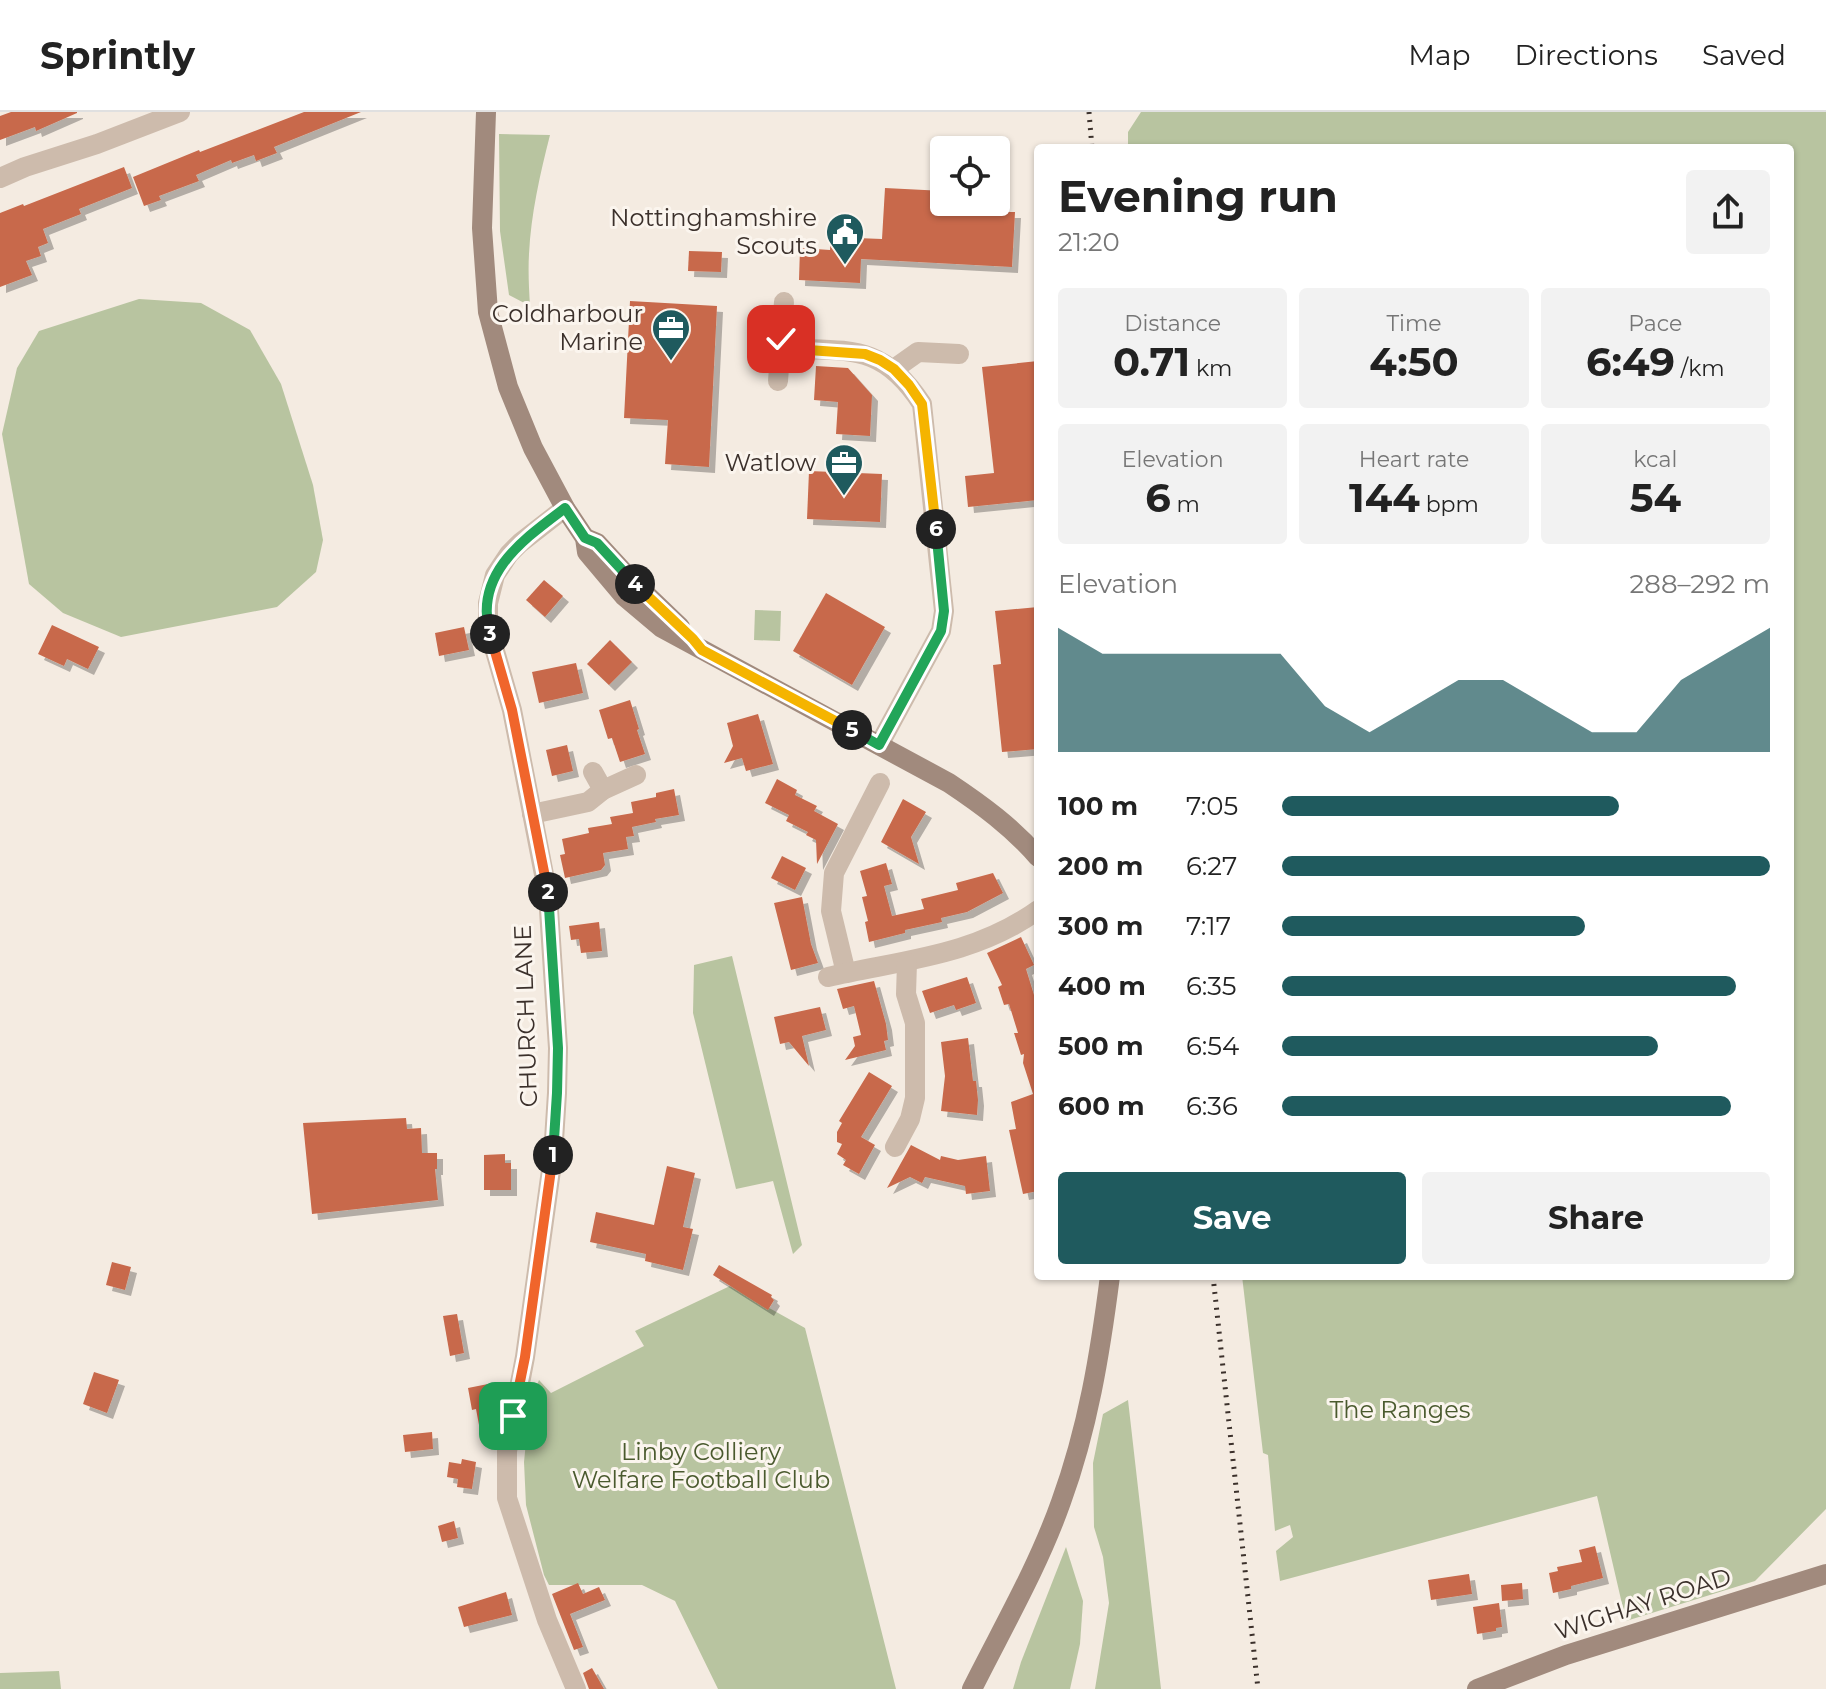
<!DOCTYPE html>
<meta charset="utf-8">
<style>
body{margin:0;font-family:Montserrat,sans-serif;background:#f2f2f2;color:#222;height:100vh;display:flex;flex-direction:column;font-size:30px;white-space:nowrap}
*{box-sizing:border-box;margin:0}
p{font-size:26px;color:#767676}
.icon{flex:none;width:44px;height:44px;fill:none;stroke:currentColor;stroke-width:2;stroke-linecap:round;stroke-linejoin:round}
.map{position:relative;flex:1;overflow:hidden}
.side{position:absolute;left:1034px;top:32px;width:760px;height:1136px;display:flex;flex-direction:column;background:#fff;border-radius:8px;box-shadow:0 2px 6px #0004}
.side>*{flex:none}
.fabs{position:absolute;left:930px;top:24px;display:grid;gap:16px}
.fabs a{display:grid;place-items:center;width:80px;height:80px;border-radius:8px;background:#fff;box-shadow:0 2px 6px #0004;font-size:40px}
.pin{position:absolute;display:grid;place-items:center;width:68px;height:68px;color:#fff;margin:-34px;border-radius:16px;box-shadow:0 4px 12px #0006}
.km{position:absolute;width:40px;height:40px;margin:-20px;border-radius:50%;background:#222;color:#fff;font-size:22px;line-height:40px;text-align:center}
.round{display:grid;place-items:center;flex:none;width:84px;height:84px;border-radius:8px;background:#f2f2f2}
.headline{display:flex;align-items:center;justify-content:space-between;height:136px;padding:0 24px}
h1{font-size:44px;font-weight:700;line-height:60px}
.figures{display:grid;grid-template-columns:repeat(3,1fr);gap:12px;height:136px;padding:8px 24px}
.figures div{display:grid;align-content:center;border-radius:8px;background:#f2f2f2;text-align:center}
.figures b{font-size:40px;font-weight:700}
.figures small{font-size:22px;font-weight:400}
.figures p{font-size:22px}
.chart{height:224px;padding:16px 24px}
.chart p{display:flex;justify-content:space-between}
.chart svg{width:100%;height:144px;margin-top:8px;fill:#1f5a5e;opacity:.7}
.action{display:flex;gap:16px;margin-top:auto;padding:16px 24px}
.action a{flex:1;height:92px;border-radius:8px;background:#1f5a5e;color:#fff;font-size:32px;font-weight:700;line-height:92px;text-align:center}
.action a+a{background:#f2f2f2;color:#222}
ul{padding:0 24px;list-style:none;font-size:26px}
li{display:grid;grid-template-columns:128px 96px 1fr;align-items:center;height:60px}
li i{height:20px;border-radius:10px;background:#1f5a5e}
header{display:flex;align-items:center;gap:48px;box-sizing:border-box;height:112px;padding:0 40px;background:#fff;border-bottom:2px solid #e0e0e0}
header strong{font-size:38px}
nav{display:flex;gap:44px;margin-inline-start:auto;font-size:28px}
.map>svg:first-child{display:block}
.green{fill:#b8c4a0}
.building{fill:#c8694b;filter:url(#shadow)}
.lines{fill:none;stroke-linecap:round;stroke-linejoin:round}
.street{stroke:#cdbbac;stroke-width:20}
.secondary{stroke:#a18a7d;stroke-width:20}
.rail{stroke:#3b302b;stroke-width:5;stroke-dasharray:2 6;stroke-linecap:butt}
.split-1-casing{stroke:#fff;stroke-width:16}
.split-2-casing{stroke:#fff;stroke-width:16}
.split-3-casing{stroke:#fff;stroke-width:16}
.split-4-casing{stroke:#fff;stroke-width:16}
.split-5-casing{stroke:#fff;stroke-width:16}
.split-6-casing{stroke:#fff;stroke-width:16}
.split-7-casing{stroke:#fff;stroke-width:16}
.split-1{stroke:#f0652b;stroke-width:10}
.split-2{stroke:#22a559;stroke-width:10}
.split-3{stroke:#f0652b;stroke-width:10}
.split-4{stroke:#22a559;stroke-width:10}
.split-5{stroke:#f5b400;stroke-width:10}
.split-6{stroke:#22a559;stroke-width:10}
.split-7{stroke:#f5b400;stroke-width:10}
.labels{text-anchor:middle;stroke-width:6;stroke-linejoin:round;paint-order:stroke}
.poi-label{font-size:24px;fill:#3b302b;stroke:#fbf5ee;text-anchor:end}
.street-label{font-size:24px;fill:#3b302b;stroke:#fbf5ee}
.park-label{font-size:24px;fill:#4a5a2e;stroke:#fbf5ee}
</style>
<header>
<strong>Sprintly</strong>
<nav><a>Map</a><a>Directions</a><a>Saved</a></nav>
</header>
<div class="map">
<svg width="1826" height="1577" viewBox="0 0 1826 1577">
<defs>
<filter id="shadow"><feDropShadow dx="6" dy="6" stdDeviation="0" flood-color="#0004"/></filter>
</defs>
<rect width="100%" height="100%" fill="#f4ebe1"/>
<g class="green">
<polygon points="1141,0 1826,0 1826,1397 1755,1469 1626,1509 1597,1384 1280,1469 1276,1439 1293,1425 1290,1413 1275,1419 1268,1343 1263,1341 1242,1164 1790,1164 1790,36 1128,36 1128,20"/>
<path d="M 499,22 L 550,23 C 540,62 531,102 529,142 C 528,159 529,177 530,194 L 509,183 L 500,119 Z"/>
<polygon points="139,187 201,191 250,218 281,272 313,373 323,428 316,460 277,495 121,525 63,501 29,472 2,322 17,256 39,219"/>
<polygon points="755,498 781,499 780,529 754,528"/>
<polygon points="732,844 802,1133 793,1142 773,1069 736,1077 693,901 694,853"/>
<polygon points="730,1174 805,1216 896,1577 718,1577 675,1489 642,1473 549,1473 544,1463 526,1393 524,1350 530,1290 539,1268 551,1281 644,1234 635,1219"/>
<polygon points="1128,1288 1161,1577 1095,1577 1109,1491 1103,1445 1094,1415 1093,1351 1103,1302"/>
<polygon points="1066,1435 1083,1489 1080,1532 1070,1577 1013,1577 1021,1550"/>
<polygon points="59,1559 61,1577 0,1577 0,1561"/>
</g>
<g class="building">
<polygon points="11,0 77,0 77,1 36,19 35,15 0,28 0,4"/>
<polygon points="304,0 361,0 274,35 277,41 256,49 254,43 232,51 231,48 196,63 199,69 159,84 161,88 144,94 133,65 199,38 200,40"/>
<polygon points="124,55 132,76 79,97 81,102 43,117 48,131 38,135 41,144 26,149 32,163 0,175 0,101 23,92 24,94"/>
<polygon points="885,76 944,79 944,90 1003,90 1002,100 1015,100 1012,155 861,147 860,171 799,168 800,136 830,138 831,125 882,127"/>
<polygon points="689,139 722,140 721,160 688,159"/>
<polygon points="630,189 717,194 709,355 665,352 668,308 624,306"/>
<polygon points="1038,249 1038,388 968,395 965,364 994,361 982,255"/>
<polygon points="816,254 848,256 872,283 870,324 836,322 838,290 814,288"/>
<polygon points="809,359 882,362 880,410 807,407"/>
<polygon points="544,468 563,484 545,505 526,488"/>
<polygon points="826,481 885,515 852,573 793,539"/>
<polygon points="1038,495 1038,637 1002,640 993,553 1001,552 995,499"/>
<polygon points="52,513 99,535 88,557 67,547 64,554 38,542"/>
<polygon points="464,515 469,538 439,544 435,521"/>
<polygon points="610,528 632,550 609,573 587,552"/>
<polygon points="576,551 583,581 539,591 532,560"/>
<polygon points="630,588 639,617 637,618 645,642 620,650 612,626 608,627 599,598"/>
<polygon points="758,602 773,652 746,659 742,646 724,651 733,634 727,611"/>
<polygon points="567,633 573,659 552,664 546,638"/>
<polygon points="777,667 797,678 795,683 817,694 814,699 838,712 817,752 816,728 806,723 808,720 786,709 789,703 765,691"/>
<polygon points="674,677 679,703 655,707 656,710 632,715 634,724 626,725 628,737 603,741 605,753 601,758 565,766 560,743 565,742 562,727 589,721 588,716 612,712 610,705 633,701 631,690 656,685 656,681"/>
<polygon points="903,687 926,700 911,725 919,752 881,730"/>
<polygon points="782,744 806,756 795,778 771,766"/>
<polygon points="886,751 892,772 884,774 892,804 924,797 921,787 958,778 956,771 993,761 1003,781 967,800 941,806 942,810 905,818 905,821 869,830 865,810 868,809 862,785 867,784 860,759"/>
<polygon points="802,785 811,832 818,851 791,858 774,791"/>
<polygon points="599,810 602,839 581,841 579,827 571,828 569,814"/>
<polygon points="1021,825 1034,853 1026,857 1038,896 1038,1079 1023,1082 1009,1018 1016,1017 1011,990 1033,982 1023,951 1024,942 1021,943 1014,921 1018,921 1009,892 1004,893 998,875 1002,873 987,841"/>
<polygon points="967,865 976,891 956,898 954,893 930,901 922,879"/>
<polygon points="874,869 886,912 888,928 884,929 886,938 845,948 855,934 853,925 861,923 854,894 843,897 837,877"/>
<polygon points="820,895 826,918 802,924 809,954 789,930 780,932 774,905"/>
<polygon points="968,926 973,969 976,969 978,988 977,1003 941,999 945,964 941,930"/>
<polygon points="869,960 892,974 861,1025 875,1033 859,1062 843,1053 846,1048 837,1042 842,1032 837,1030 837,1020 842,1011 839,1009"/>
<polygon points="406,1006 407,1017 421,1016 422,1041 437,1041 437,1057 435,1057 438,1088 312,1102 303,1011"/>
<polygon points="911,1033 940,1048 941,1044 958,1048 986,1044 990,1079 966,1082 965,1074 925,1065 922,1071 910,1065 887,1076"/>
<polygon points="505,1042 505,1051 511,1051 511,1078 484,1078 484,1043"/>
<polygon points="667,1054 695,1061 683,1115 693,1117 683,1158 645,1149 646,1142 590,1130 596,1100 654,1113"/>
<polygon points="112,1150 131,1155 125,1178 106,1173"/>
<polygon points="719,1153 772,1183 771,1185 774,1188 768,1198 713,1163"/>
<polygon points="457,1202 464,1241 450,1244 443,1204"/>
<polygon points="94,1260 119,1268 107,1301 83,1292"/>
<polygon points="488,1272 497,1321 496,1326 482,1329 476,1297 472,1298 468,1276"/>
<polygon points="432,1320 433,1337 405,1340 403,1323"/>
<polygon points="462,1347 476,1350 472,1377 457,1375 458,1367 447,1365 449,1350 461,1352"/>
<polygon points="454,1409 458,1426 442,1430 438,1414"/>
<polygon points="1595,1434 1603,1466 1571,1474 1571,1477 1553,1481 1549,1461 1558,1459 1557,1455 1582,1450 1579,1438"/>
<polygon points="1469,1462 1472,1482 1431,1488 1428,1468"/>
<polygon points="578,1471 583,1482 599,1475 605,1488 570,1502 583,1535 574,1538 552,1482"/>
<polygon points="1522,1471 1523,1487 1502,1489 1501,1473"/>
<polygon points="506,1480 512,1503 464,1515 458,1495"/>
<polygon points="1499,1491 1502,1515 1496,1516 1496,1519 1477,1522 1473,1495"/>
<polygon points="592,1556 604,1577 589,1577 583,1561"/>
</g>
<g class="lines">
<g class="street">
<polyline points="0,66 25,55 97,32 180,0"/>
<path d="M 780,236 C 847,240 881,229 922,292 L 944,499 L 941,519 L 879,633"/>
<polyline points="894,257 918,240 959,242"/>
<polyline points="778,269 784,190"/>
<polyline points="565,396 520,431 509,442 495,463 488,491 488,515 512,598 548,783 558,936 557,981 553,1044 525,1245 507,1339 507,1386 547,1508 576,1577"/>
<polyline points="593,660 603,678"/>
<polyline points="532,702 588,690 603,678 636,663"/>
<polyline points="846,861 831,799 834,761 880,671"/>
<path d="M 828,865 C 902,848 974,844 1038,798"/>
<polyline points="895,1035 910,1007 915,986 915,911 906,882 907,851"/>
</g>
<g class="secondary">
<path d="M 486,0 L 482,116 L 488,200 L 508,275 L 533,336 L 565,396 L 585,426 L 587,440 L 624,484 L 662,516 L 949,671 C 982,693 1012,715 1038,745"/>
<polyline points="585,426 597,431 631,468 680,515"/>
<path d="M 972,1577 C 1003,1515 1038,1455 1061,1390 C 1088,1316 1100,1242 1110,1164"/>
<polyline points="1477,1577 1566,1543 1826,1462"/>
</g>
<g class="rail">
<polyline points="1089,0 1092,36"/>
<polyline points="1213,1164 1258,1577"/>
</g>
</g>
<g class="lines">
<defs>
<polyline id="split-1" points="513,1304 525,1245 553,1043"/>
<polyline id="split-2" points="548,780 558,936 557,981 553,1043"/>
<polyline id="split-3" points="490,522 512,598 548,780"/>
<path id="split-4" d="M 490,522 C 473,462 524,427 565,396 L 585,426 L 597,431 L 635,472"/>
<polyline id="split-5" points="635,472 693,527 702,538 852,618"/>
<polyline id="split-6" points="852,618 879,633 941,519 944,499 936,417"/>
<polyline id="split-7" points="781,227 780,236 865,242 880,248 894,257 909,273 922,292 936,417"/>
</defs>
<use href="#split-1" class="split-1-casing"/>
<use href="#split-2" class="split-2-casing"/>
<use href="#split-3" class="split-3-casing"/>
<use href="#split-4" class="split-4-casing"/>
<use href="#split-5" class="split-5-casing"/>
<use href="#split-6" class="split-6-casing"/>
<use href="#split-7" class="split-7-casing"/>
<use href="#split-1" class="split-1"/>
<use href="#split-2" class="split-2"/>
<use href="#split-3" class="split-3"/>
<use href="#split-4" class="split-4"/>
<use href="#split-5" class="split-5"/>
<use href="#split-6" class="split-6"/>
<use href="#split-7" class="split-7"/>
</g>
<defs>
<symbol id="civic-pin" viewBox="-11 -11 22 30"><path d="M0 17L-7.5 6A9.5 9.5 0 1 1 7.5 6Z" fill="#1f5a5e" stroke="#fbf5ee"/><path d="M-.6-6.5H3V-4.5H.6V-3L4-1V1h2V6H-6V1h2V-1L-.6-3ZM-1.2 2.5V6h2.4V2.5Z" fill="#fff"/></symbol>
<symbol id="office-pin" viewBox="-11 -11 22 30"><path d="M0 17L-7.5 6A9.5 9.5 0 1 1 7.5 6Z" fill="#1f5a5e" stroke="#fbf5ee"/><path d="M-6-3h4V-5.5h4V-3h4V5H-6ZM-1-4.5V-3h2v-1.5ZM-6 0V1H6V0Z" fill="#fff"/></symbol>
</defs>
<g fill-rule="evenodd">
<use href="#civic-pin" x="823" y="98" width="44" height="60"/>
<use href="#office-pin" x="649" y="194" width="44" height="60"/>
<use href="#office-pin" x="822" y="329" width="44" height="60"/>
</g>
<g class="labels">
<g class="poi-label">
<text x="817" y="114">Nottinghamshire<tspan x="817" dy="28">Scouts</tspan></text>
<text x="643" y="210">Coldharbour<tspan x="643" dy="28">Marine</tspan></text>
<text x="816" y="359">Watlow</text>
</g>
<g class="street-label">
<text transform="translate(526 904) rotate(-92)" y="8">CHURCH LANE</text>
<text transform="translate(1643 1492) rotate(-18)" y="8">WIGHAY ROAD</text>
</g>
<g class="park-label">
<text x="1400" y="1306">The Ranges</text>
<text x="701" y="1348">Linby Colliery<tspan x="701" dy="28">Welfare Football Club</tspan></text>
</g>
</g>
</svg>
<div class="fabs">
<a><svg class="icon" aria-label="locate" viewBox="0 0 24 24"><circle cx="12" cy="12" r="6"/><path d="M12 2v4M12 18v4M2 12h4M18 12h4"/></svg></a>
</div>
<div class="pin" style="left:513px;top:1304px;background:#1e9e55"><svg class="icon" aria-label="arrive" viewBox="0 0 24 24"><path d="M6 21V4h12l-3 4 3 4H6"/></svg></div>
<div class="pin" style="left:781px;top:227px;background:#d93025"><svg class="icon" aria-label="check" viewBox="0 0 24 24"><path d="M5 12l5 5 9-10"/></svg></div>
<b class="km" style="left:553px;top:1043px">1</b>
<b class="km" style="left:548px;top:780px">2</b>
<b class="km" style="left:490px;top:522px">3</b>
<b class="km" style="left:635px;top:472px">4</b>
<b class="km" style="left:852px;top:618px">5</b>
<b class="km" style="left:936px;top:417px">6</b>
<section class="side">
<div class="headline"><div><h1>Evening run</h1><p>21:20</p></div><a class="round"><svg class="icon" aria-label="share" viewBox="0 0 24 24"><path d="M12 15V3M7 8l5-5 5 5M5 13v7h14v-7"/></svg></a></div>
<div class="figures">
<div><p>Distance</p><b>0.71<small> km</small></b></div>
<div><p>Time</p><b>4:50</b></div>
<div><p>Pace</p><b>6:49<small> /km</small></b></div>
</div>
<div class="figures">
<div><p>Elevation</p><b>6<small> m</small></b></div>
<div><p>Heart rate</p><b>144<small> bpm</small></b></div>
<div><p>kcal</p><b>54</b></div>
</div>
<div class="chart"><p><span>Elevation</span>288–292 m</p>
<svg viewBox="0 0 160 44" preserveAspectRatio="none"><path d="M0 44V6L10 14L20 14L30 14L40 14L50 14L60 30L70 38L80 30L90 22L100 22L110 30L120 38L130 38L140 22L150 14L160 6V44z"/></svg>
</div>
<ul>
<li><b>100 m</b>7:05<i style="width:69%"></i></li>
<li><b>200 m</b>6:27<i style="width:100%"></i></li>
<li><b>300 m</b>7:17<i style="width:62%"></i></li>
<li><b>400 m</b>6:35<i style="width:93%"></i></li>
<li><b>500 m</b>6:54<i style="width:77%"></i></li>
<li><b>600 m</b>6:36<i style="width:92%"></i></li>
</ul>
<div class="action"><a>Save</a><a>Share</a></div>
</section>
</div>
